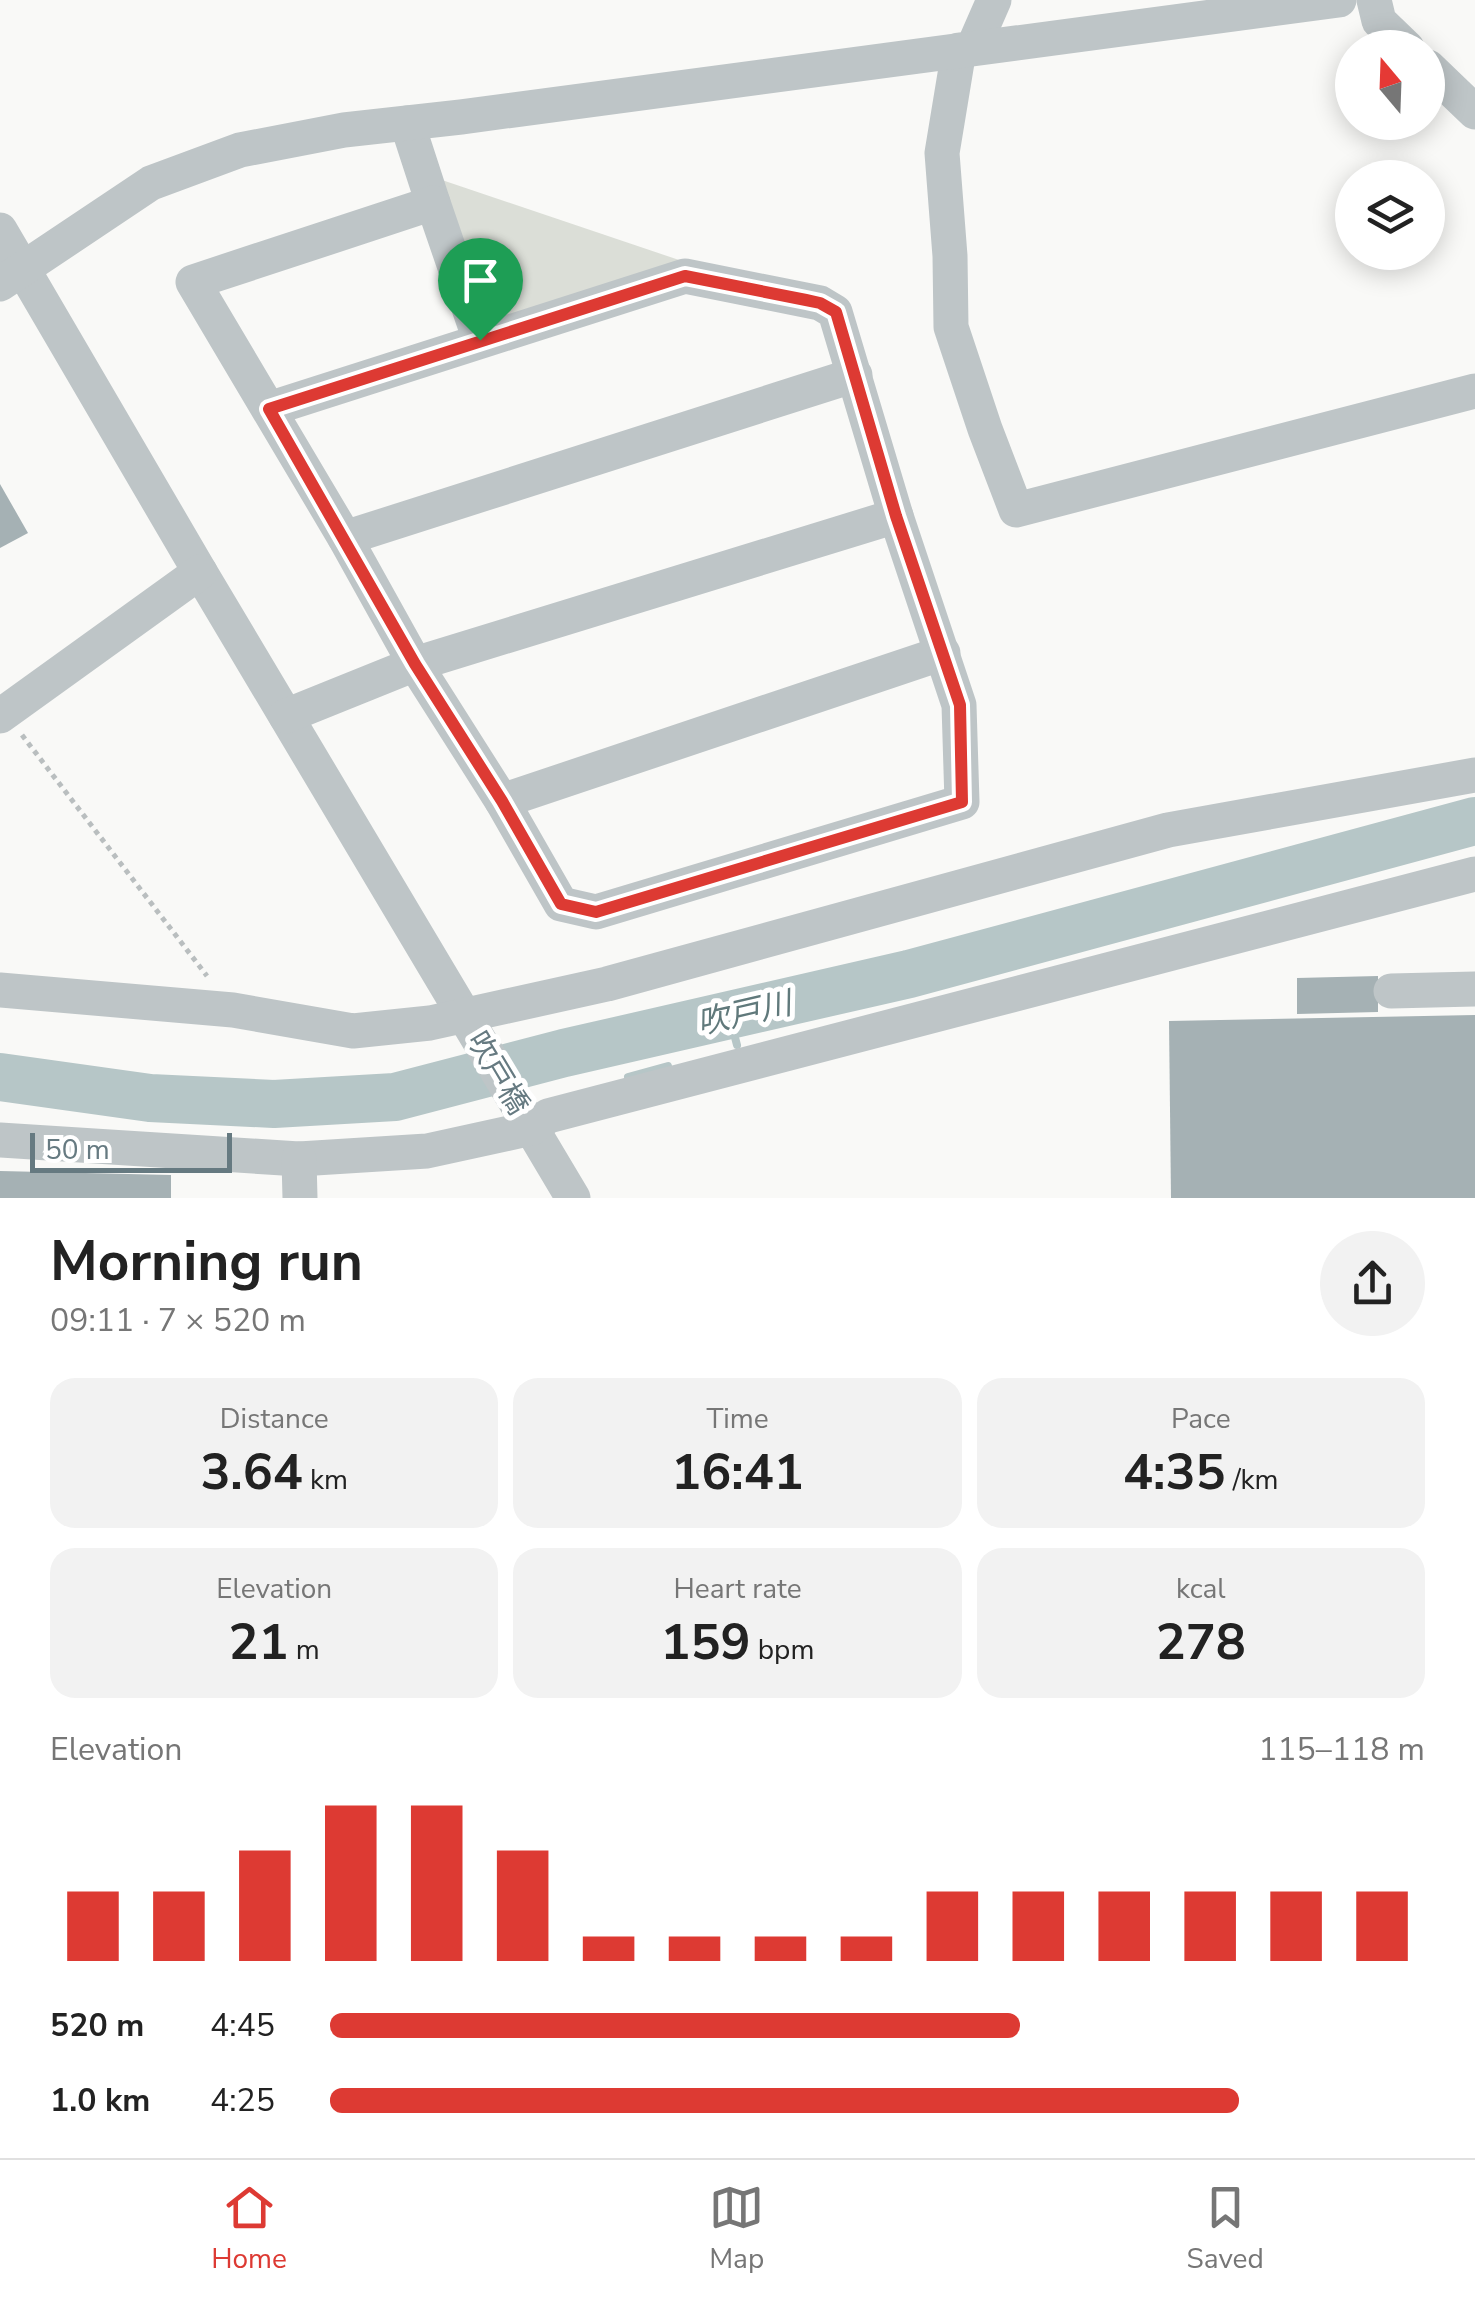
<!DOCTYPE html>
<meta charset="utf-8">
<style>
body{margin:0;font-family:"Nunito Sans","Noto Sans JP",sans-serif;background:#f2f2f2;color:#222;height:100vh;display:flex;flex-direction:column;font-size:38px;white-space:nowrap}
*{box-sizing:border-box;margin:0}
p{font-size:32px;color:#767676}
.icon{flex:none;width:55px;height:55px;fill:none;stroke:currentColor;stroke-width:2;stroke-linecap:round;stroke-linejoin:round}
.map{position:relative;height:1198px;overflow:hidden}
.sheet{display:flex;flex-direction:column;background:#fff;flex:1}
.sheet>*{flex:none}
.needle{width:65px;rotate:341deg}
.controls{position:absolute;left:1335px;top:30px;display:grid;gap:20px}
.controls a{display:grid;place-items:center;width:110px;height:110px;border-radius:50%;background:#fff;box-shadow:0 5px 25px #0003;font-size:50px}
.scale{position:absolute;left:30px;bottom:25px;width:202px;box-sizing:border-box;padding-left:10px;border:5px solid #667a81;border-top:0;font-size:28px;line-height:35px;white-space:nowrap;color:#667a81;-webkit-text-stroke:8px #fff;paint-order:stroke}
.pin{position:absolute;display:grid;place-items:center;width:85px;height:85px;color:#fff;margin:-102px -42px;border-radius:50% 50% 50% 0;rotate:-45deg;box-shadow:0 0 10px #0007}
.pin .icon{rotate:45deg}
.round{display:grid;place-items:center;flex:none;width:105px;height:105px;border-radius:52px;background:#f2f2f2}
.summary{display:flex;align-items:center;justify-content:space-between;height:170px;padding:0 50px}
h1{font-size:55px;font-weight:700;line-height:75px}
.metrics{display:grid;grid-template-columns:repeat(3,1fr);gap:15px;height:170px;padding:10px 50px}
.metrics div{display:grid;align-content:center;border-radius:25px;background:#f2f2f2;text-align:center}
.metrics b{font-size:50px;font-weight:700}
.metrics small{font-size:28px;font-weight:400}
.metrics p{font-size:28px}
.chart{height:280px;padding:20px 50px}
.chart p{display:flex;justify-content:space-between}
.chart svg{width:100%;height:180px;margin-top:10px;stroke:#dd3a33;stroke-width:6}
ul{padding:0 50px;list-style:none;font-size:32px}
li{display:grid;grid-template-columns:160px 120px 1fr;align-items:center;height:75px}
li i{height:25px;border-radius:12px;background:#dd3a33}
.tab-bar{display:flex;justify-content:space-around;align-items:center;height:140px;border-top:2px solid #e0e0e0;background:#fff;font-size:28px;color:#767676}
.tab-bar a{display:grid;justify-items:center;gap:5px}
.tab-bar .active{color:#dd3a33}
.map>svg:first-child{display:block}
.green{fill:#dbded7}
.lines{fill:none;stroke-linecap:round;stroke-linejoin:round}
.stream{stroke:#b6c6c7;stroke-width:8}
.river{stroke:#b6c6c7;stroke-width:48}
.building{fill:#a5b1b4}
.path{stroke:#b9bebf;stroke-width:5;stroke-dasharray:5 5;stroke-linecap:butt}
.minor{stroke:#bec5c7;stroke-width:35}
.route-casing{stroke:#fff;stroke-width:20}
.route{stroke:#dd3a33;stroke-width:12}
.labels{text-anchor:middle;stroke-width:10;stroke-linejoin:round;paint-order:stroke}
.street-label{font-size:30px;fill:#667a81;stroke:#fff}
.water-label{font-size:32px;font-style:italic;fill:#60797b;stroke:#fff}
</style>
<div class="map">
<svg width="1475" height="1198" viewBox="0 0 1475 1198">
<rect width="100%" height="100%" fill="#f9f9f7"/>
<polygon class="green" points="439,179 685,262 496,324 484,317"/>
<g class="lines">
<g class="stream">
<polyline points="729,1015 737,1045"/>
<polyline points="628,1077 668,1066"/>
</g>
<polyline class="river" points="0,1077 150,1098 274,1104 395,1097 564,1053 909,974 1475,821"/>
</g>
<g class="building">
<polygon points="0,484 28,533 0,548"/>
<polygon points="1378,976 1378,1012 1297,1014 1297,978"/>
<polygon points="1475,1015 1475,1198 1171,1198 1169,1021"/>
<polygon points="0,1171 171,1175 171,1198 0,1198"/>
</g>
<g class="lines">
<polyline class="path" points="22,735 207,976"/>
<g class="minor">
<polyline points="1374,0 1379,21 1407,48"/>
<polyline points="973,48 994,0"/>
<polyline points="959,50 942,153 950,256 951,327 985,429 1016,510 1475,391"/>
<polyline points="1428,67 1475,112"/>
<polyline points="407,123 433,203"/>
<polyline points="0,230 200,572 573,1198"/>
<polyline points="0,284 151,183 240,150 344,130 461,117 1339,0"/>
<polyline points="269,409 685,276 820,303 835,312 896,516 959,705 962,802 596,912 561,904 502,801 415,664 345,538 193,282 433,203 480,340"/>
<polyline points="345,538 855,375"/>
<polyline points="0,716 200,572"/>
<polyline points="286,716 415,664 896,516"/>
<polyline points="502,801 943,653"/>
<polyline points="0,990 233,1010 353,1031 430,1023 607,984 1168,830 1475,775"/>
<polyline points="1391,991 1475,989"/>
<polyline points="0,1140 299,1159 427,1151 532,1128 548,1116 1475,874"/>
<polyline points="299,1159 300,1198"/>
</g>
</g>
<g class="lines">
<defs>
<polygon id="route" points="685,276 806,300 820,303 836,312 896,516 960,705 962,802 596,912 561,904 502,801 415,664 269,409"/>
</defs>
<use href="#route" class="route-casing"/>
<use href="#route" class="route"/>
</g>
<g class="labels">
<g class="street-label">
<text transform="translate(498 1073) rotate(59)" y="10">吹戸橋</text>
</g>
<g class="water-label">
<text transform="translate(744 1013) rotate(-13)" y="11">吹戸川</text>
</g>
</g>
</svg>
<div class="controls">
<a><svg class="needle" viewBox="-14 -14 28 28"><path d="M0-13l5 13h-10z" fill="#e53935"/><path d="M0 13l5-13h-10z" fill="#767676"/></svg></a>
<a><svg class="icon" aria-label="layers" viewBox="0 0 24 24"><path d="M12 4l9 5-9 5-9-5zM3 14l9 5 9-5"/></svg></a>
</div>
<div class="scale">50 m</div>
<div class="pin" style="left:480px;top:340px;background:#1e9e55"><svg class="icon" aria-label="arrive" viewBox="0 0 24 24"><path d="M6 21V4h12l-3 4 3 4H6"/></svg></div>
</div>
<section class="sheet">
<div class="summary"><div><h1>Morning run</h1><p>09:11 · 7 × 520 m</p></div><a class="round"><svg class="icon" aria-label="share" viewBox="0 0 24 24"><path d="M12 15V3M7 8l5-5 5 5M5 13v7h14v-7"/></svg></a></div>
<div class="metrics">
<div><p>Distance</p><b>3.64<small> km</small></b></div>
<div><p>Time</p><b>16:41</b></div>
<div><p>Pace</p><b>4:35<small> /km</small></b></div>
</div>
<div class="metrics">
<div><p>Elevation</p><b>21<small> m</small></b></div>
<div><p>Heart rate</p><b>159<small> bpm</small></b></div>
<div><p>kcal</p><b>278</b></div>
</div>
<div class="chart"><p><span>Elevation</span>115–118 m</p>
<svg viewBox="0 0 160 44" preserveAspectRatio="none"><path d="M5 44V27M15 44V27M25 44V17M35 44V6M45 44V6M55 44V17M65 44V38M75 44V38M85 44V38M95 44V38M105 44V27M115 44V27M125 44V27M135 44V27M145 44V27M155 44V27"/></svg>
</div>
<ul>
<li><b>520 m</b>4:45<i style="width:63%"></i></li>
<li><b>1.0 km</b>4:25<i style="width:83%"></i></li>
</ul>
</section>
<nav class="tab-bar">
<a class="active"><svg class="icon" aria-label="home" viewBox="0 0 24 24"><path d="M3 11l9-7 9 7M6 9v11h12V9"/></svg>Home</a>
<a><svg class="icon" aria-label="map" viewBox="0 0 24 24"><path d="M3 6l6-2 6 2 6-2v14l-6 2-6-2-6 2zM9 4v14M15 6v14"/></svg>Map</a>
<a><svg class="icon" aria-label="saved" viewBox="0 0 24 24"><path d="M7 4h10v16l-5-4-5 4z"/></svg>Saved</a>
</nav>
